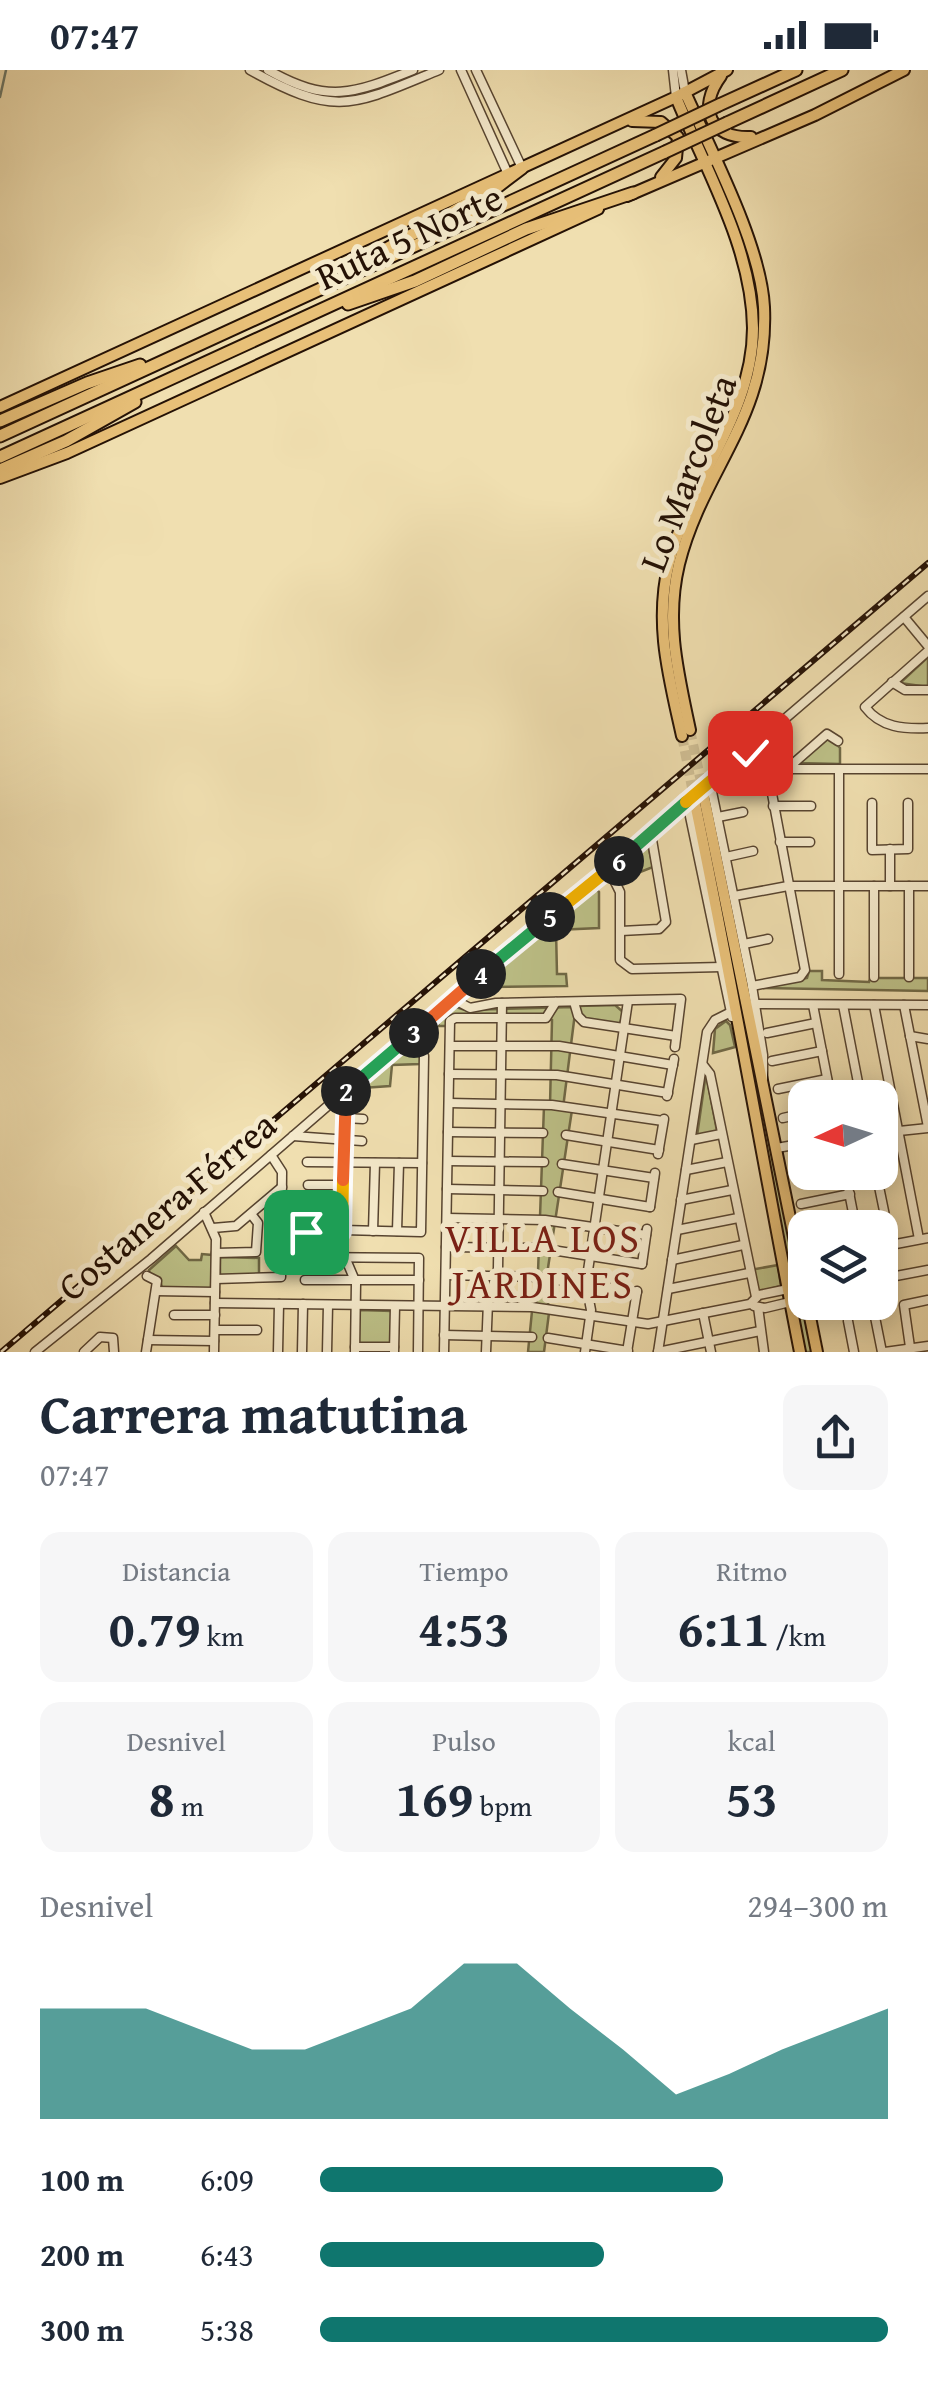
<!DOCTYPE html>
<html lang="es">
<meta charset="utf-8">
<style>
body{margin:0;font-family:"Gentium Book Plus",serif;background:#f6f6f7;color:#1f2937;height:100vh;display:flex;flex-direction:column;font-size:38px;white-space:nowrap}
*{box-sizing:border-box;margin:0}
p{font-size:32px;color:#747a83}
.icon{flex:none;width:55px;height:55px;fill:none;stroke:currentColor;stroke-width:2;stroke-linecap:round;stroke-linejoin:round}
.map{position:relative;height:1282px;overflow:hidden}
.panel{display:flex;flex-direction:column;background:#fff;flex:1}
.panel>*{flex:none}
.needle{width:65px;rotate:266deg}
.controls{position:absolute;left:788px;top:1010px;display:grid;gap:20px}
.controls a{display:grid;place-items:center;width:110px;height:110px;border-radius:20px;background:#fff;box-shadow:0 5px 25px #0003;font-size:50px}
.pin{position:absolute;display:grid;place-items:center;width:85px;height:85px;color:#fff;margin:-42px;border-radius:20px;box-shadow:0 5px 15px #0006}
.km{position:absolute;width:50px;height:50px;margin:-25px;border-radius:50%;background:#222;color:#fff;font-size:28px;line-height:50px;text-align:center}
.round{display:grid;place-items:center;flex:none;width:105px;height:105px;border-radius:20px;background:#f6f6f7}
.headline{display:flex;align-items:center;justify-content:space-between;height:170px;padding:0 40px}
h1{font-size:55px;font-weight:700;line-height:75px}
.figures{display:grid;grid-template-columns:repeat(3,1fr);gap:15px;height:170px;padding:10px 40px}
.figures div{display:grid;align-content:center;border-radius:20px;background:#f6f6f7;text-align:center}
.figures b{font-size:50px;font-weight:700}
.figures small{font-size:28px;font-weight:400}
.figures p{font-size:28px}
.chart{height:280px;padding:20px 40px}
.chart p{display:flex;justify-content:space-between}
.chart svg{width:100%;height:180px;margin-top:10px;fill:#0f766e;opacity:.7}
ul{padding:0 40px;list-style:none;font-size:32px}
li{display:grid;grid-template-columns:160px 120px 1fr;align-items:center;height:75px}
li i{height:25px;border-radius:12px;background:#0f766e}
.status{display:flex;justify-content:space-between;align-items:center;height:70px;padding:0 50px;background:#fff;direction:ltr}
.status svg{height:28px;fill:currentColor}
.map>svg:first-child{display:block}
.green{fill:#bdc188;stroke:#706946;stroke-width:2.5}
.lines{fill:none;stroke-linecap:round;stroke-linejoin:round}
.stream{stroke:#6b7869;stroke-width:2.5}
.major-tunnel{stroke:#d1c096;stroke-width:10;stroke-dasharray:10 5;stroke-linecap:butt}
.minor-casing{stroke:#574430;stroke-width:11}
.major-casing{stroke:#241105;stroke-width:14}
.highway-casing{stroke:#241105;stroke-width:15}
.minor{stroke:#f5eacc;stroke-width:8}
.major{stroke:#e8c078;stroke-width:10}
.highway{stroke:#e8c078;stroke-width:11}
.rail-casing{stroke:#241105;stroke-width:6}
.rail{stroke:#f5eacc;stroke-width:2.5;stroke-dasharray:8;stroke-linecap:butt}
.highway-bridge-casing{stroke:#241105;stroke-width:15;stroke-linecap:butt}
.highway-bridge{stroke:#e8c078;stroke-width:11}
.split-1-casing{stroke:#fff;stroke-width:20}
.split-2-casing{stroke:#fff;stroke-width:20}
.split-3-casing{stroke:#fff;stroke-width:20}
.split-4-casing{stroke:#fff;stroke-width:20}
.split-5-casing{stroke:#fff;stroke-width:20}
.split-6-casing{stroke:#fff;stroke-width:20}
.split-7-casing{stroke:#fff;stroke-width:20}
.split-8-casing{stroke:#fff;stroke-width:20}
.split-1{stroke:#f5b400;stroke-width:12}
.split-2{stroke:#f0652b;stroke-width:12}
.split-3{stroke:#22a559;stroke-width:12}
.split-4{stroke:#f0652b;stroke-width:12}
.split-5{stroke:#22a559;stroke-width:12}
.split-6{stroke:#f5b400;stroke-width:12}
.split-7{stroke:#22a559;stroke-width:12}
.split-8{stroke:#f5b400;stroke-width:12}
.labels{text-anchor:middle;stroke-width:10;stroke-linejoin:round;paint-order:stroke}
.street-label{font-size:38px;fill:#241105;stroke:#f5eacc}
.neighbourhood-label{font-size:40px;letter-spacing:2.5px;fill:#7a1f14;stroke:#f5eacc}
</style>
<div class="status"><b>07:47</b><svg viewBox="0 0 49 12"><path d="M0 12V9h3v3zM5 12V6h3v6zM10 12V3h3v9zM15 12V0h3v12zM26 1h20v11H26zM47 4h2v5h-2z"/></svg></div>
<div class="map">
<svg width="928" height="1282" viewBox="0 0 928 1282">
<rect width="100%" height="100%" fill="#f0dfb0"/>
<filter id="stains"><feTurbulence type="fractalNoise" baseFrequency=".002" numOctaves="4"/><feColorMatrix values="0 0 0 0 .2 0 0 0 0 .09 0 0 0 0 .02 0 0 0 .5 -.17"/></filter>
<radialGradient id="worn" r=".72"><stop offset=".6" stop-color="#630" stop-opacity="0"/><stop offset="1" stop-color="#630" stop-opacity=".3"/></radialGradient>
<g class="green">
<polygon points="928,587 928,617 900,613"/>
<polygon points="829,666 840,678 840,694 798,693"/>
<polygon points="648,775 653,797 620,810 617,801"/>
<polygon points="595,818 599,822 599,858 556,860 557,904 566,904 567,916 480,917"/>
<polygon points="809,901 822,901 822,910 869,912 870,908 928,908 928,921 763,918 807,908"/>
<polygon points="615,935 623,942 620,954 581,950 577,936"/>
<polygon points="453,936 465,940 573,937 575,943 563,1038 572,1040 546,1211 549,1243 544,1282 528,1282 532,1241 537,1230 544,1036 550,1035 552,950 546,946 451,947 448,956 439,956 437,949"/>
<polygon points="747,945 814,1282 804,1282 739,949"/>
<polygon points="726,951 730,955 735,977 713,983 715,959"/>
<polygon points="413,974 420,984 420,994 392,995 390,1016 362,1018"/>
<polygon points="706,1003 717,1061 697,1066"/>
<polygon points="176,1176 189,1190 201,1190 202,1184 212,1185 211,1220 162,1218 160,1209 150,1206 149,1200"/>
<polygon points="220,1187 259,1188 259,1208 220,1207"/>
<polygon points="778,1195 781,1216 758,1222 750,1200"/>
<polygon points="359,1240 392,1241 391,1275 358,1276"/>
</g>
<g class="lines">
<polyline class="stream" points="0,27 6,0"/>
<g class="major-tunnel">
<polyline points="690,660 704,726"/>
<polyline points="682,666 695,733"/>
</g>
<defs>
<g id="minor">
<path d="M 250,0 C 336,48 352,36 439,0"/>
<path d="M 268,0 C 328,34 353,24 413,0"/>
<polyline points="461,0 508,104"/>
<polyline points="476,0 522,98"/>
<polyline points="673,0 676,27"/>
<polyline points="681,0 685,22"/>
<polyline points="904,547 928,576"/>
<path d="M 928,581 L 865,637 C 881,658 904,659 928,658"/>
<polyline points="892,612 905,620 928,620"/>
<polyline points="747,680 760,694 773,699 928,699"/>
<polyline points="792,699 795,692 827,664 838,671"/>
<polyline points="839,699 839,904"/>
<polyline points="710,712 752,916 763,985 763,1011"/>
<polyline points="687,732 732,947"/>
<polyline points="872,733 872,780 908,779 908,733"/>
<polyline points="773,736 811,736"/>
<polyline points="718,747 743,742"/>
<polyline points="780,772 810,772"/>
<polyline points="890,779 890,816"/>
<polyline points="726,787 753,781"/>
<polyline points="609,800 620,822 620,890 632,899 722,897"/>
<polyline points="874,816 874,907"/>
<polyline points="734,826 788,816 928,816"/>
<polyline points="621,861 659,859 666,852 651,764"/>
<polyline points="744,874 768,869"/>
<polyline points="909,907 909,816"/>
<polyline points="752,916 800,907 805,900 767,697"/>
<polyline points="453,929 470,938 496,933 681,929 675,977"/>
<polyline points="574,932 578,946 584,952 676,966"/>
<polyline points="753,934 928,935"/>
<polyline points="813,935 831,1028"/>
<polyline points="843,935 861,1028"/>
<polyline points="874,935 919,1169"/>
<polyline points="904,935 928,1057"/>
<polyline points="767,963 816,953"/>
<polyline points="910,966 928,969"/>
<polyline points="450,976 559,976 673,995"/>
<polyline points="772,991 822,981"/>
<polyline points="703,995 710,1004 756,1227"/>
<polyline points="449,1004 557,1005 668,1023"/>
<polyline points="778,1019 827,1009"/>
<polyline points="345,1022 342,1180 356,1213 355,1282"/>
<polyline points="345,1022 364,1026"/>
<polyline points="667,1026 674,989"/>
<polyline points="449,1033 552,1035 663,1051"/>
<polyline points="345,1048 363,1049"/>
<polyline points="783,1048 805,1043"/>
<polyline points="448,1062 543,1063"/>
<polyline points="880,1063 928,1058"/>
<polyline points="566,1065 659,1080"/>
<polyline points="293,1066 362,1071"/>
<polyline points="691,1070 721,1064"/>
<polyline points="777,1078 805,1073"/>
<polyline points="658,1084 664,1049"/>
<polyline points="448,1091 544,1092"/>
<polyline points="307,1092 422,1093"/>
<polyline points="562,1094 654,1108"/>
<polyline points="686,1100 727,1092"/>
<polyline points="845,1102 856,1158"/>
<polyline points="876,1102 891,1175"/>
<polyline points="796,1106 812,1102"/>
<polyline points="308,1115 343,1115"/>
<polyline points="447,1119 543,1121"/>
<polyline points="558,1122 650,1137"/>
<polyline points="681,1130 732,1120"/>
<polyline points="801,1134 850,1124"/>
<polyline points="650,1137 655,1103"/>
<polyline points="306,1138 343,1138"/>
<polyline points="204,1142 216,1169 214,1282"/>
<polyline points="447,1148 545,1150 646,1165"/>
<polyline points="213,1158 236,1156 282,1117"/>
<polyline points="828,1158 855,1152"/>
<polyline points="343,1160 421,1162 424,986 412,965"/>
<polyline points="677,1160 738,1148"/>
<polyline points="373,1161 375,1093"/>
<polyline points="397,1161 399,1093"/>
<polyline points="306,1162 343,1162"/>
<polyline points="446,1177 539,1178 642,1194"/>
<polyline points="880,1177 928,1168"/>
<polyline points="216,1183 256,1182 258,1153 251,1144"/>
<polyline points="305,1187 419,1188 418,1282"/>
<polyline points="672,1190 743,1175"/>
<polyline points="642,1194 647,1159"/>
<polyline points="446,1205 538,1207 637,1222"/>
<polyline points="216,1209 281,1207 282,1102 271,1085"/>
<polyline points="880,1209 928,1200"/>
<polyline points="305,1210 419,1210"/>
<polyline points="668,1219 749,1203"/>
<polyline points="156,1221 215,1222"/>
<polyline points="872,1232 882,1282"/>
<polyline points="215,1233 532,1237 648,1254 750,1234 759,1225 788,1219"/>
<polyline points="754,1236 765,1238 790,1232"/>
<polyline points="758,1237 764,1282"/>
<polyline points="703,1243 711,1282"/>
<polyline points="174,1245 215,1245"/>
<polyline points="848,1251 854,1282"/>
<polyline points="215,1260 257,1260"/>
<polyline points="444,1265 532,1267"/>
<polyline points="548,1268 628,1281"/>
<polyline points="148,1270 214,1271"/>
<polyline points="355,1277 394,1277"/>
<polyline points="910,1277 904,1235 928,1230"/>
<polyline points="35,1282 151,1189 472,911 609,800 928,526"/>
<polyline points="84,1282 100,1267 113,1268 114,1282"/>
<polyline points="146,1282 157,1211 147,1206"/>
<polyline points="278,1282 279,1234"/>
<polyline points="302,1282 303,1234"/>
<polyline points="327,1282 328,1235"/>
<polyline points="394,1282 395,1236"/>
<polyline points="444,1282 450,951 455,948 546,948 556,932"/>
<polyline points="486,1282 488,1232 498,1199 502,933"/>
<polyline points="585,1282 591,1240 586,1214 628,931"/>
<polyline points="627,1282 637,1221"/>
<polyline points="658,1282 707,962 715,950 731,942"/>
<polyline points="658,1282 760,1261"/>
<polyline points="885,1282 928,1276"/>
</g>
<g id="major">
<path d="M 721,6 C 697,38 710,69 751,67"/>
<path d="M 685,22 C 711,81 761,175 764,237 C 769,348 703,398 679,494 C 665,552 678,603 690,660"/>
<path d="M 676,27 C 706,101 752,177 753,258 C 753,345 689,411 669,493 C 654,554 669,607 682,666"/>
<polyline points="632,51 661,52 678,67 676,88 661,107"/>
<polyline points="627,126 815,45 904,0"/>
<polyline points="0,337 676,27 727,0"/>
<polyline points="0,408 67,383 598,139"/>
<polyline points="704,727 805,1221"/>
<path d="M 695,733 C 733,916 764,1099 800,1282"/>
<polyline points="807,1232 817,1282"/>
</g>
<g id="highway">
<polyline points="719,35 796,0"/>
<polyline points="727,53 842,0"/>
<polyline points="354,197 497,117 522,98"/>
<polyline points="348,234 415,211 526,159 633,123"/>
<polyline points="0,351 87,313 140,295"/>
<polyline points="0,366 656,65"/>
<polyline points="0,387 665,82"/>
<polyline points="0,400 66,371 135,332"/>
</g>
</defs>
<use href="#minor" class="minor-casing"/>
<use href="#major" class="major-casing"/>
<use href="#highway" class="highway-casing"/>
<use href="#minor" class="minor"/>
<use href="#major" class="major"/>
<use href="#highway" class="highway"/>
<defs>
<polyline id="rail" points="1,1282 928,493"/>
</defs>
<use href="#rail" class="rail-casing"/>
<use href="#rail" class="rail"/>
<defs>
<g id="highway-bridge">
<polyline points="656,65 719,35"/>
<polyline points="665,82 727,53"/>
</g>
</defs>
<use href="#highway-bridge" class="highway-bridge-casing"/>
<use href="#highway-bridge" class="highway-bridge"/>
</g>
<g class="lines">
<defs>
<polyline id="split-1" points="306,1162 342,1162 343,1110"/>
<polyline id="split-2" points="343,1110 346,1021"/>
<polyline id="split-3" points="346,1021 414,963"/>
<polyline id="split-4" points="414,963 481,904"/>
<polyline id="split-5" points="481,904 550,847"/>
<polyline id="split-6" points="550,847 619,791"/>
<polyline id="split-7" points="619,791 686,732"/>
<polyline id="split-8" points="686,732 747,680 750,683"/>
</defs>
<use href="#split-1" class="split-1-casing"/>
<use href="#split-2" class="split-2-casing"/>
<use href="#split-3" class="split-3-casing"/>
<use href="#split-4" class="split-4-casing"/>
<use href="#split-5" class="split-5-casing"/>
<use href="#split-6" class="split-6-casing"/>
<use href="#split-7" class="split-7-casing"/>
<use href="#split-8" class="split-8-casing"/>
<use href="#split-1" class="split-1"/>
<use href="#split-2" class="split-2"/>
<use href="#split-3" class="split-3"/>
<use href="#split-4" class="split-4"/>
<use href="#split-5" class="split-5"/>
<use href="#split-6" class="split-6"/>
<use href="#split-7" class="split-7"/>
<use href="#split-8" class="split-8"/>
</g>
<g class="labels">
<g class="street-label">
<text transform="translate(409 167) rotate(-25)" y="13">Ruta 5 Norte</text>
<text transform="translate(688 403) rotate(-69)" y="13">Lo Marcoleta</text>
<text transform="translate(167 1136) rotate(-40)" y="13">Costanera Férrea</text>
</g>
<g class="neighbourhood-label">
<text x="543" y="1182">VILLA LOS<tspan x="543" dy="46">JARDINES</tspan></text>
</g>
</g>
<rect width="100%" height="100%" filter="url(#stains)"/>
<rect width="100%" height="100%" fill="url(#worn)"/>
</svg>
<div class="controls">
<a><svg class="needle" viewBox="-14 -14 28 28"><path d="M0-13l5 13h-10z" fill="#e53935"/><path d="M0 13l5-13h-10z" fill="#747a83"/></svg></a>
<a><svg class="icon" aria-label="layers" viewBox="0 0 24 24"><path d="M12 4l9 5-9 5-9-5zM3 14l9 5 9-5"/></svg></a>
</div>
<div class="pin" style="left:306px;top:1162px;background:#1e9e55"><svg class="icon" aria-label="arrive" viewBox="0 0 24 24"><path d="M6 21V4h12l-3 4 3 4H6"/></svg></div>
<div class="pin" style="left:750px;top:683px;background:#d93025"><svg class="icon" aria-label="check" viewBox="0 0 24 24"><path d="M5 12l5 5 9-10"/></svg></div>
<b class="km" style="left:346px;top:1021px">2</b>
<b class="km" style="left:414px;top:963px">3</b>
<b class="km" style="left:481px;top:904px">4</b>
<b class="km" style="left:550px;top:847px">5</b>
<b class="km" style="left:619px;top:791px">6</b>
</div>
<section class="panel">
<div class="headline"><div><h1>Carrera matutina</h1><p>07:47</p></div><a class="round"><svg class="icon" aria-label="share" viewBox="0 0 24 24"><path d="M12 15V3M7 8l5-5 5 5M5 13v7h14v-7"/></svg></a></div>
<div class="figures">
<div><p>Distancia</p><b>0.79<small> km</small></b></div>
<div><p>Tiempo</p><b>4:53</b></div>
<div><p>Ritmo</p><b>6:11<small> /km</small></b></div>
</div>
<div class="figures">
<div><p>Desnivel</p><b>8<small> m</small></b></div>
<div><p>Pulso</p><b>169<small> bpm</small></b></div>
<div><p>kcal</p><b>53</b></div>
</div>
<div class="chart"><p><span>Desnivel</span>294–300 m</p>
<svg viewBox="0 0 160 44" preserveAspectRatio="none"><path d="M0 44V17L10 17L20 17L30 22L40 27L50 27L60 22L70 17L80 6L90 6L100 17L110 27L120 38L130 33L140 27L150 22L160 17V44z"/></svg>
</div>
<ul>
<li><b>100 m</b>6:09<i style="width:71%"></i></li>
<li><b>200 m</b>6:43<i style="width:50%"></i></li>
<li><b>300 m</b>5:38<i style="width:100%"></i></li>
</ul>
</section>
